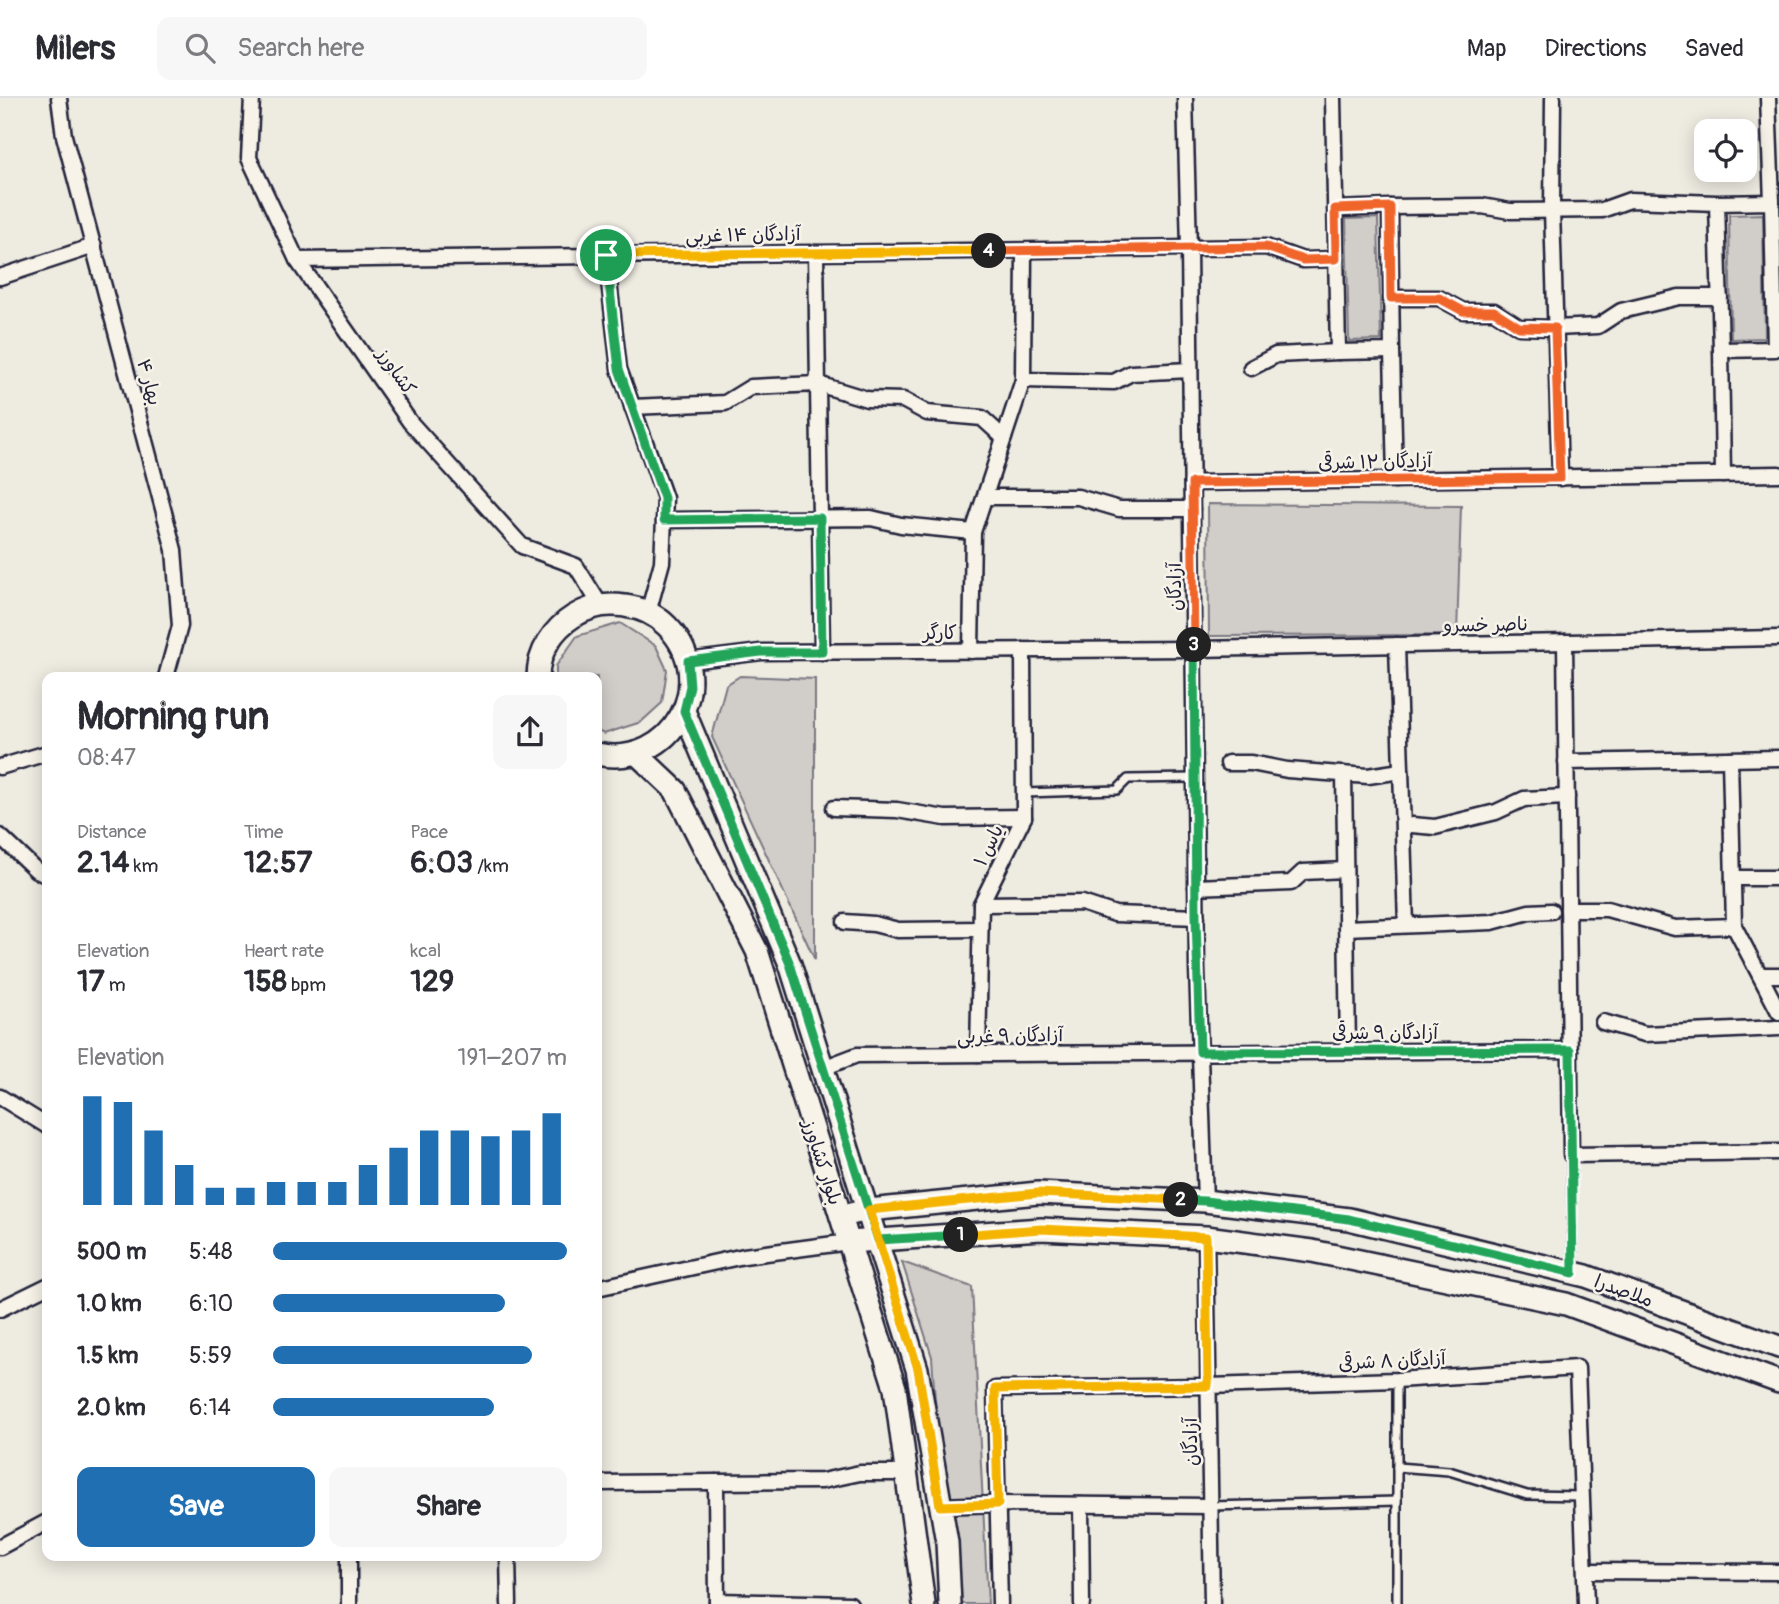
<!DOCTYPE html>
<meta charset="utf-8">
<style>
body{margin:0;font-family:Pangolin,"Playpen Sans Arabic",sans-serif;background:#f7f7f7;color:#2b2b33;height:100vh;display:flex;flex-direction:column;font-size:26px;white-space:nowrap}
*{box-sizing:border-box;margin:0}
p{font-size:23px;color:#7c7c81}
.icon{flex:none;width:38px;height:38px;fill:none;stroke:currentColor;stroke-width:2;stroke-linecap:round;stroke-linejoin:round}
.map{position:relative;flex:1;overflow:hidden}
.side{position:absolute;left:42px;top:574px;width:560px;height:889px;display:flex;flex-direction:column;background:#fff;border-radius:14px;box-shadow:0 4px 18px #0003}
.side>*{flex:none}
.buttons{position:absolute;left:1694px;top:21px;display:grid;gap:14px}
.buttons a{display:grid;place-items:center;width:63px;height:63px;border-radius:14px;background:#fff;box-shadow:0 4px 18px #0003;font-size:35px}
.pin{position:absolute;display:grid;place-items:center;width:60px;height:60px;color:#fff;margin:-30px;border:4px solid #fff;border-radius:50%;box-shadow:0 2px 7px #0007}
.km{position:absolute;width:35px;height:35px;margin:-18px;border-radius:50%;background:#222;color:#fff;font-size:19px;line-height:35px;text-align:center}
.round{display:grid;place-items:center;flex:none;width:74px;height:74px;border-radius:14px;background:#f7f7f7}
.head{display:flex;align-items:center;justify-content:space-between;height:119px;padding:0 35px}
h1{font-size:38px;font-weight:700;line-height:52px}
.stats{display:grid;grid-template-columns:repeat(3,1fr);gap:10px;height:119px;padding:7px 35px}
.stats div{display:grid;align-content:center}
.stats b{font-size:30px;font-weight:700}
.stats small{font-size:19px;font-weight:400}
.stats p{font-size:19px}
.chart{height:196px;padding:14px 35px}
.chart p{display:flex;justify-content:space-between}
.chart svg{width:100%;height:126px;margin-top:7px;stroke:#1f6fb2;stroke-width:6}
.primary-button{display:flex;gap:14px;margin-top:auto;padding:14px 35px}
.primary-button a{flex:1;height:80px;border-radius:14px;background:#1f6fb2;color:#fff;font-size:28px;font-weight:700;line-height:80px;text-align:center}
.primary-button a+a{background:#f7f7f7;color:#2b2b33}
ul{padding:0 35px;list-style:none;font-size:23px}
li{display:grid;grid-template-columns:112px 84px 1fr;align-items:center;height:52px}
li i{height:18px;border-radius:9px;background:#1f6fb2}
header{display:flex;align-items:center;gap:42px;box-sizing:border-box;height:98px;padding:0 35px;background:#fff;border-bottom:2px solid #e1e1e2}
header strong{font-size:33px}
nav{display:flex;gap:38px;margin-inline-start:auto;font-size:24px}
.search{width:490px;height:63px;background:#f7f7f7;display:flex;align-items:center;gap:18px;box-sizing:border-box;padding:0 24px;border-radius:14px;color:#7c7c81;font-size:26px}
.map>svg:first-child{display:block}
.green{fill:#d1cdc9;stroke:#7a7882;stroke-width:2}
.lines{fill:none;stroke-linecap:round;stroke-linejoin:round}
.lane-casing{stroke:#22223b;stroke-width:12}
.street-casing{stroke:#22223b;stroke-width:19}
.secondary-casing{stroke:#22223b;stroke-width:26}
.lane{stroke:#f7f3e8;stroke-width:7}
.street{stroke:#f7f3e8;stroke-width:14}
.secondary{stroke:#f7f3e8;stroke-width:21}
.split-1-casing{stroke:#fff;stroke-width:14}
.split-2-casing{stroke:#fff;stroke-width:14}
.split-3-casing{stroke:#fff;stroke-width:14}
.split-4-casing{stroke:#fff;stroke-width:14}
.split-5-casing{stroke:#fff;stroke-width:14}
.split-1{stroke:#22a559;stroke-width:9}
.split-2{stroke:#f5b400;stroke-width:9}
.split-3{stroke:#22a559;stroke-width:9}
.split-4{stroke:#f0652b;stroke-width:9}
.split-5{stroke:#f5b400;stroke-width:9}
.labels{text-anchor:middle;stroke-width:5;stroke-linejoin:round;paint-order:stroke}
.street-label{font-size:19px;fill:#22223b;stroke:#f7f3e8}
</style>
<header>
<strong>Milers</strong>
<div class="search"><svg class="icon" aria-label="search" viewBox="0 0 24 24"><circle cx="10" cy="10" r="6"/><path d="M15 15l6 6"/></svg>Search here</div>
<nav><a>Map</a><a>Directions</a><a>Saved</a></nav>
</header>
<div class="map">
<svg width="1779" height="1506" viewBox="0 0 1779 1506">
<rect width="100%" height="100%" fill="#eeebe1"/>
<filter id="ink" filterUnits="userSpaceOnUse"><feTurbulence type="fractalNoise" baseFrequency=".0143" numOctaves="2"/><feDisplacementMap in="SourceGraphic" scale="14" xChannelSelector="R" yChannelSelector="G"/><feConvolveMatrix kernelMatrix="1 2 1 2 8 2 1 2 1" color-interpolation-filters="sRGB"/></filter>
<g filter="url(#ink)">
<g class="green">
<polygon points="1763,116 1765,240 1731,241 1729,117"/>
<polygon points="1378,120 1381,242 1349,243 1346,121"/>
<polygon points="1208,406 1461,408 1457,537 1209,538"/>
<polygon points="620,525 656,548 667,572 662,605 641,624 604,636 597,633 597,579 556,579 556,568 577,538"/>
<polygon points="740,578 815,581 815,862 712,639 726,587"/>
<polygon points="902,1164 972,1189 988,1506 949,1506 932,1259"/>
</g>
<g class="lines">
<defs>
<g id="lane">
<polyline points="1024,695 1117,692 1128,681 1194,680"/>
<polyline points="1571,1057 1573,1172"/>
<polyline points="1397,1282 1397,1506"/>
<polyline points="1397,1369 1449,1373 1527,1397 1581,1398"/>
<polyline points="1210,1408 1397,1403"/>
</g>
<g id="street">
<polyline points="59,0 64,38 174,452 180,528 166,579"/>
<polyline points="252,0 249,60 297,162 410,324 522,448 576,468 601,508"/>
<polyline points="1185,0 1189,150 1197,870 1205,1103"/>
<polyline points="1333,0 1338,254 1392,253 1390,109 1335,111"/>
<polyline points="1553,0 1552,112 1560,380"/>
<polyline points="1768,0 1772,104"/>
<polyline points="1390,109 1482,108 1510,113 1602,112 1630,102 1717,105 1772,104 1775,251 1721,252 1717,105"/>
<polyline points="816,155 822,554"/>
<polyline points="606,157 619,271 665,400 662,464 648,515"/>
<polyline points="297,162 1266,149 1303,162 1336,161"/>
<polyline points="0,179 94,148"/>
<polyline points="1391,200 1439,200 1463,213 1494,213 1519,229 1555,230 1598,228 1621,213 1679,199 1720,199"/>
<polyline points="1721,252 1723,377"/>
<polyline points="1392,253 1395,382"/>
<polyline points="1251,270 1276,257 1338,254"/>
<polyline points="1023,282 1114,284 1131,275 1190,272"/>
<polyline points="632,309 725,305 751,289 818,286 867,301 903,302 927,315 982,320 1004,340"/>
<polyline points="1192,385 1779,376"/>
<polyline points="985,399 1078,399 1119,411 1192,411"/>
<polyline points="664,422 871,420 901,427 973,434"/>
<polyline points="1565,544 1571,1057 1779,1054"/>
<polyline points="1397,547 1406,827"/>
<polyline points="971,553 973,434 1023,282 1024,153"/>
<polyline points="688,563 761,554 1194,551 1779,540"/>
<polyline points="1730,661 1734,828 1779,914"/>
<polyline points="1566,664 1779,660"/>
<polyline points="1228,665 1251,665 1287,672 1368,678 1401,673"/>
<polyline points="0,669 47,655"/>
<polyline points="1344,676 1348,953"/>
<polyline points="834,710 897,712 945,720 1024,719"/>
<polyline points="1412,727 1435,729 1496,714 1524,701 1567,699"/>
<polyline points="0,738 36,772 47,778"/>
<polyline points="1733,780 1779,780"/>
<polyline points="1196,789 1291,785 1303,774 1345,772"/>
<polyline points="981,806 1082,805 1115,816 1197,819"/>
<polyline points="1568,811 1607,811 1675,830 1734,828"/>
<polyline points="845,824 874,826 898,832 980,831"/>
<polyline points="1346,830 1492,824 1529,814 1551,813"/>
<polyline points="1760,877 1779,877"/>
<polyline points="1603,924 1645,936 1779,930"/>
<polyline points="978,956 981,806 1024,719 1023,552"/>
<polyline points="823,970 857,957 1570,952"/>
<polyline points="0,999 47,1028"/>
<polyline points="1206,1139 1212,1506"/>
<polyline points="597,1190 744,1158 849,1144"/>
<polyline points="0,1211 47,1188"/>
<polyline points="716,1384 717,1506"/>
<polyline points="597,1385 822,1383 860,1375 906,1375"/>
<polyline points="1081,1407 1082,1506"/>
<polyline points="940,1408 998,1406 1210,1408"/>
<polyline points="0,1449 47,1424"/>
<polyline points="508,1458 509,1506"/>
<polyline points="1586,1473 1779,1474"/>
<polyline points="717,1503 850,1506"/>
<polyline points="349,1506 349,1458"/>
<polyline points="1000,1506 995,1291 1208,1288 1397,1282 1577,1270 1586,1506"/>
</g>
<g id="secondary">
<path d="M 538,579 C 538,554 553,531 574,518 C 590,508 607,505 625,508 C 641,510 656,517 667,528 C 721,583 672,672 597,656"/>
<polyline points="684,613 790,866 917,1271 947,1444 950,1506"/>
<polyline points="636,655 675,692 757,853 895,1290 924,1506"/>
<polyline points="841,1118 869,1112 1038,1095 1205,1103 1349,1121 1586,1178 1779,1249"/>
<polyline points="849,1144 1041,1131 1206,1139 1312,1153 1566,1206 1779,1284"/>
</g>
</defs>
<use href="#lane" class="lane-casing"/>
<use href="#street" class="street-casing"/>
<use href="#secondary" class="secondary-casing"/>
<use href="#lane" class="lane"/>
<use href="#street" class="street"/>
<use href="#secondary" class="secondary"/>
</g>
</g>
<g class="lines" filter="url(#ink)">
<defs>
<polyline id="split-1" points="606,157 619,271 664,400 664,422 820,420 822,554 761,554 688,563 690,588 684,613 790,866 878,1142 961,1137"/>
<polyline id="split-2" points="961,1137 1041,1131 1206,1139 1208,1288 995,1291 998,1406 940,1408 918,1271 869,1112 1038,1095 1181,1102"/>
<polyline id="split-3" points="1181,1102 1205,1103 1349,1121 1573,1175 1570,952 1200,954 1196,819 1194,547"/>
<polyline id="split-4" points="989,153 1266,149 1303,162 1336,161 1335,111 1390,109 1391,200 1439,200 1463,213 1494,213 1519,229 1555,230 1560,380 1192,385 1194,547"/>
<polyline id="split-5" points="606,157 989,153"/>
</defs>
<use href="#split-1" class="split-1-casing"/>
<use href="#split-2" class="split-2-casing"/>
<use href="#split-3" class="split-3-casing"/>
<use href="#split-4" class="split-4-casing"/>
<use href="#split-5" class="split-5-casing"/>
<use href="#split-1" class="split-1"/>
<use href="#split-2" class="split-2"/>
<use href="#split-3" class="split-3"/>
<use href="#split-4" class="split-4"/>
<use href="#split-5" class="split-5"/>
</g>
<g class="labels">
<g class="street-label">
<text transform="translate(743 136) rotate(-1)" y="7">آزادگان ۱۴ غربی</text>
<text transform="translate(397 273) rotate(55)" y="7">کشاورز</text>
<text transform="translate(150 284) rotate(75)" y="7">بهار ۴</text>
<text transform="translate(1375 363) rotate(-1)" y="7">آزادگان ۱۲ شرقی</text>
<text transform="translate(1174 489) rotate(-91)" y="7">آزادگان</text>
<text transform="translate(1486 526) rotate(-1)" y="7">ناصر خسرو</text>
<text x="940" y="541">کارگر</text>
<text transform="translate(988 747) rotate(-64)" y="7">یاس ۱</text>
<text x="1385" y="941">آزادگان ۹ شرقی</text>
<text transform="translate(1010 937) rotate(-1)" y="7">آزادگان ۹ غربی</text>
<text transform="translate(823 1064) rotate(72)" y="7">بلوار کشاورز</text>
<text transform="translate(1624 1192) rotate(20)" y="7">ملاصدرا</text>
<text transform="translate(1392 1262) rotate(-3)" y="7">آزادگان ۸ شرقی</text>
<text transform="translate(1190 1344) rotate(-91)" y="7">آزادگان</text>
</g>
</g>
</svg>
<div class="buttons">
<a><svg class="icon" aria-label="locate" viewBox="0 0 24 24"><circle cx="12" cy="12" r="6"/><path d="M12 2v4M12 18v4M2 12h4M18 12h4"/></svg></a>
</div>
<div class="pin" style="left:606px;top:157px;background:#1e9e55"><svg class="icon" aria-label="arrive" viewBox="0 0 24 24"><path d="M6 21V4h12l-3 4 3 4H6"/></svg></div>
<b class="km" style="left:961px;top:1137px">1</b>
<b class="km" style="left:1181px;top:1102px">2</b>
<b class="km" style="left:1194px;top:547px">3</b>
<b class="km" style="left:989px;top:153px">4</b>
<section class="side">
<div class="head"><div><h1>Morning run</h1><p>08:47</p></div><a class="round"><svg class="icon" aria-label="share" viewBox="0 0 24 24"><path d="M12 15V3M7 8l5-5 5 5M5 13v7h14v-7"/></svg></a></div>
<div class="stats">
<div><p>Distance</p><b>2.14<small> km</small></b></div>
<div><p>Time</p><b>12:57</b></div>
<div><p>Pace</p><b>6:03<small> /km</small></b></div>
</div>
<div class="stats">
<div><p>Elevation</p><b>17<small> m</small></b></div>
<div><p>Heart rate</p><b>158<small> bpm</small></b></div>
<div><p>kcal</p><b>129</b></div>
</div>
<div class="chart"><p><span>Elevation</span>191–207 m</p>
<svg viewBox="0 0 160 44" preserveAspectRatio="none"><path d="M5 44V6M15 44V8M25 44V18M35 44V30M45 44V38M55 44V38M65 44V36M75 44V36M85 44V36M95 44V30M105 44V24M115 44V18M125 44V18M135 44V20M145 44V18M155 44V12"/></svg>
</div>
<ul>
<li><b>500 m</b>5:48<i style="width:100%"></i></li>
<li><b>1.0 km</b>6:10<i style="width:79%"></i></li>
<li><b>1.5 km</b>5:59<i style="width:88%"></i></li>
<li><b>2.0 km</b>6:14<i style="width:75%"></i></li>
</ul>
<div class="primary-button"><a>Save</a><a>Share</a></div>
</section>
</div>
